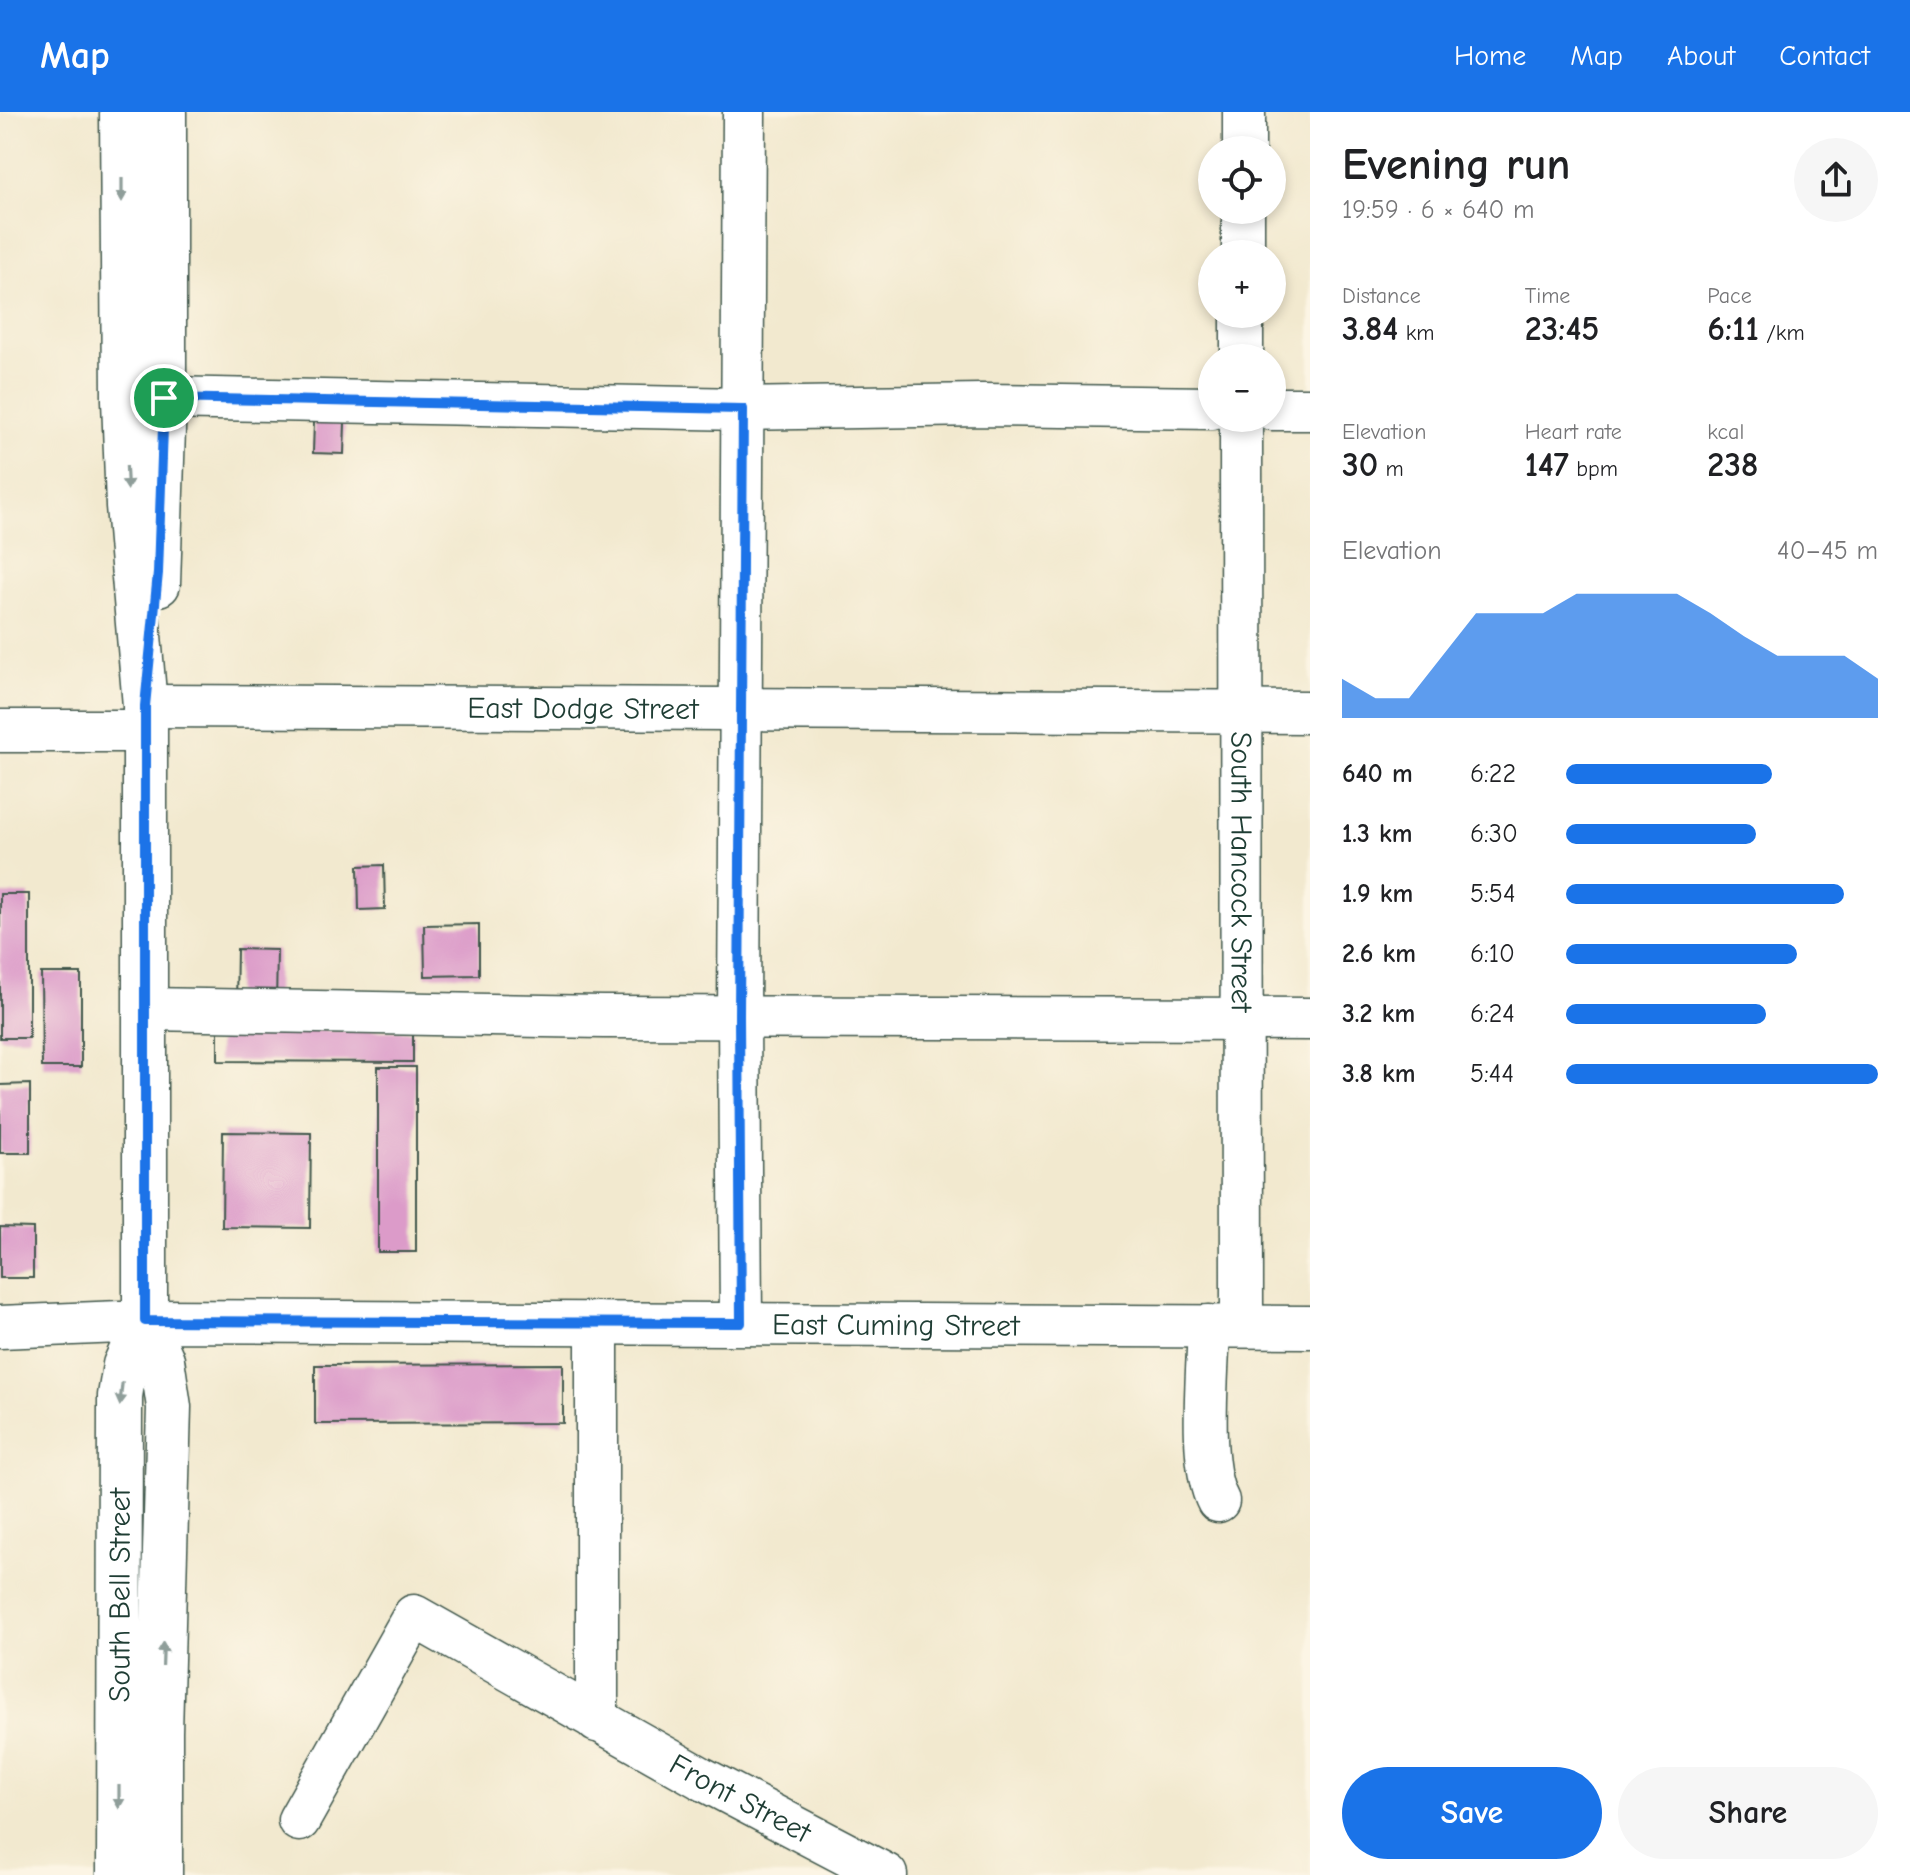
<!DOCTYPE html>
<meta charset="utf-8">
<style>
body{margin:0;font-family:"Comic Neue",sans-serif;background:#f6f6f6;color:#202124;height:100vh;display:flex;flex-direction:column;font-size:30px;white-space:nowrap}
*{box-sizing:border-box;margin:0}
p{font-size:26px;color:#757577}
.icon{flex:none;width:44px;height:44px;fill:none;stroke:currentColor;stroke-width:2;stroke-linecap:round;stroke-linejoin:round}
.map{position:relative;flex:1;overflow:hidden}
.panel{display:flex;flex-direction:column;background:#fff;width:600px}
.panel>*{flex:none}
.controls{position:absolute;left:1198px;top:24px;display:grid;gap:16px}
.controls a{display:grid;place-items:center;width:88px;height:88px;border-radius:50%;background:#fff;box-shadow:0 4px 12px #0003;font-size:40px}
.pin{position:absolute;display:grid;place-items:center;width:68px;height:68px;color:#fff;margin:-34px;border:4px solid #fff;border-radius:50%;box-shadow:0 2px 8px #0007}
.round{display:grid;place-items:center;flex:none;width:84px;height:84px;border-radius:42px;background:#f6f6f6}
.head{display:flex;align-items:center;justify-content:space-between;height:136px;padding:0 32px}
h1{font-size:44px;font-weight:800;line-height:60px}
.metrics{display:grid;grid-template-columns:repeat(3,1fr);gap:12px;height:136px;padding:8px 32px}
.metrics div{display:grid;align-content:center}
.metrics b{font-size:34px;font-weight:800}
.metrics small{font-size:22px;font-weight:400}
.metrics p{font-size:22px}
.chart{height:224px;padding:16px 32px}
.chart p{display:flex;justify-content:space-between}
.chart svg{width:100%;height:144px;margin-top:8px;fill:#1a73e8;opacity:.7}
.button{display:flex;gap:16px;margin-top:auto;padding:16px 32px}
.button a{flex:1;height:92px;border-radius:48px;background:#1a73e8;color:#fff;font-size:32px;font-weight:800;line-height:92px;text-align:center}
.button a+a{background:#f6f6f6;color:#202124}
ul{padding:0 32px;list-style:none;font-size:26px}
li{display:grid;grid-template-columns:128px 96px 1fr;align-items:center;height:60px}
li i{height:20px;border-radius:10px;background:#1a73e8}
header{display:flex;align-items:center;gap:48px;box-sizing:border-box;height:112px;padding:0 40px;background:#1a73e8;color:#fff}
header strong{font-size:38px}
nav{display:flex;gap:44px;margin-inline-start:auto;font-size:28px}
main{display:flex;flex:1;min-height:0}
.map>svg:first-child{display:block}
.building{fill:#dc9bc9}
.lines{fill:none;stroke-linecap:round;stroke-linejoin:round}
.minor-casing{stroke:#3f574b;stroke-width:45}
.major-casing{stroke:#3f574b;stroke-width:47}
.minor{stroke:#fff;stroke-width:42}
.major{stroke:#fff;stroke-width:44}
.oneway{fill:#8f9e9a}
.route-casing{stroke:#fff;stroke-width:16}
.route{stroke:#1a73e8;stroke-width:10}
.labels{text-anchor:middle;stroke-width:6;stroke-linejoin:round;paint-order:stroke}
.street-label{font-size:30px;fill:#1f3d34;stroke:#fcf5e5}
</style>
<header>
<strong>Map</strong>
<nav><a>Home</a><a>Map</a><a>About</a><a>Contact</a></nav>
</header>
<main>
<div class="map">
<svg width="1310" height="1763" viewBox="0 0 1310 1763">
<rect width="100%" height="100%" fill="#fcf5e5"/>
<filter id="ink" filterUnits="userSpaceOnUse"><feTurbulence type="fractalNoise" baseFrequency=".0125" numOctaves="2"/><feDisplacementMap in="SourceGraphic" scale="16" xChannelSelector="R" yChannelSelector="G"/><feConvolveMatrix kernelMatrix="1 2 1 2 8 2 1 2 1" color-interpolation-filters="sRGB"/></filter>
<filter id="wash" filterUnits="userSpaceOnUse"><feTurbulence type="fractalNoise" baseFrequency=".006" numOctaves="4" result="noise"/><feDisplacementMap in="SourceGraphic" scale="32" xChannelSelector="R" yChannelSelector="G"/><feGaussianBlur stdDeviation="1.8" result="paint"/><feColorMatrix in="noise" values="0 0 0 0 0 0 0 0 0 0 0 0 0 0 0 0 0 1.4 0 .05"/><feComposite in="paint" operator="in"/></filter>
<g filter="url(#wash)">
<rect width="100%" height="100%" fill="#f2e9cf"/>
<g id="blocks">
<g class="building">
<polygon points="314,310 345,310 344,342 313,341"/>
<polygon points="384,753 385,797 359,798 358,754"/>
<rect x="0" y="782" width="29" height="144"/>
<polygon points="479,812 479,863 425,864 424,813"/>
<polygon points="237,837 277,838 276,893 236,893"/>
<polygon points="41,861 81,861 81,955 42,955"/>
<polygon points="218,918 413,919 413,950 218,949"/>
<rect x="378" y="955" width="38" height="185"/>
<polygon points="30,972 30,1041 0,1041 0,973"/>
<polygon points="223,1020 311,1021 310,1116 222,1115"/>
<polygon points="0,1115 33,1116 33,1166 0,1166"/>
<polygon points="563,1252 563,1311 315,1312 315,1253"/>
</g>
</g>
</g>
<g filter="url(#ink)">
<use href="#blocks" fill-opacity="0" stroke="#3f574b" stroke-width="2"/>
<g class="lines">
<defs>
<g id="minor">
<polyline points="1244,38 1244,0"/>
<polyline points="1243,142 1243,98"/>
<polyline points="1242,246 1242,202"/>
<polyline points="164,286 743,297 981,293 1212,296"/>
<polyline points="1272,297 1310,297"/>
<path id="s1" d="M 1241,306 L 1242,1214"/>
<path id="s2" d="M 145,594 L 1310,600"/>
<polyline points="0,619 145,619"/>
<polyline points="146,897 603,905 1310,907"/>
<polyline points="597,1211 597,1609"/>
<polyline points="741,1211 739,904 744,0"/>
<path d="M 1209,1214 C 1208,1258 1198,1352 1218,1389"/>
<path id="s3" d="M 0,1215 L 145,1209 L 1310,1215"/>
<path id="s4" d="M 299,1708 L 414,1504 L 701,1666 L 886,1763"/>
</g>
<g id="major">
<polyline points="122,0 124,288 128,394 145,594 145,1209 162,1248 169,1295 160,1620 160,1763"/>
<polyline points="158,472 164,286 164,0"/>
<path id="s5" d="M 119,1763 L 120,1284 L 125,1253 L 145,1209"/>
</g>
</defs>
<use href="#minor" class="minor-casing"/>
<use href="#major" class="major-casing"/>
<use href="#minor" class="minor"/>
<use href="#major" class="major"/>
</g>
<defs><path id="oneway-solid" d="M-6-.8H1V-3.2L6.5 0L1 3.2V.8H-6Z" transform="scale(2)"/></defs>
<g class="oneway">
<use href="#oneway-solid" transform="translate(122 78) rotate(90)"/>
<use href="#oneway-solid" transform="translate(127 366) rotate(87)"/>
<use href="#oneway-solid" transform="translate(121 1282) rotate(96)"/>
<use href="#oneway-solid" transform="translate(163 1542) rotate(-88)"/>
<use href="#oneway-solid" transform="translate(119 1685) rotate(90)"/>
</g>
</g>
<g class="lines" filter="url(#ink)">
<defs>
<polygon id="route" points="164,286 743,297 739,904 741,1211 145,1209 145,594 158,461"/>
</defs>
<use href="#route" class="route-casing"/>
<use href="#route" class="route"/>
</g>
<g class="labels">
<g class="street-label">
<text dy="10" stroke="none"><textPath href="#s2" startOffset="438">East Dodge Street</textPath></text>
<text dy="10" stroke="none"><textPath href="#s1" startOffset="454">South Hancock Street</textPath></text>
<text dy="10" stroke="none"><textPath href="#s3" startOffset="896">East Cuming Street</textPath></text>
<text dy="10" stroke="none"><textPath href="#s5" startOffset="280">South Bell Street</textPath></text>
<text dy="10" stroke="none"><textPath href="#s4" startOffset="608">Front Street</textPath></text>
</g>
</g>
</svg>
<div class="controls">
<a><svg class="icon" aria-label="locate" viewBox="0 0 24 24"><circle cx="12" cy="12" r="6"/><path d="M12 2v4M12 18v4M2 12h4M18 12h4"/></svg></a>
<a>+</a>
<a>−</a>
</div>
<div class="pin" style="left:164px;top:286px;background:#1e9e55"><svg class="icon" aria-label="arrive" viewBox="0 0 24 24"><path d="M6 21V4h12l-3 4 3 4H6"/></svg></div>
</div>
<section class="panel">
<div class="head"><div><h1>Evening run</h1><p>19:59 · 6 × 640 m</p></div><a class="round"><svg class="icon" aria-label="share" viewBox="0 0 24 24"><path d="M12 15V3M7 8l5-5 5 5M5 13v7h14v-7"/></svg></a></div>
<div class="metrics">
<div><p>Distance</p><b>3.84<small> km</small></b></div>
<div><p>Time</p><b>23:45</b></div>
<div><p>Pace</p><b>6:11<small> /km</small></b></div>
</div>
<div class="metrics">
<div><p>Elevation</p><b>30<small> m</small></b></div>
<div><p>Heart rate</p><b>147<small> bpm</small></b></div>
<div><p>kcal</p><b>238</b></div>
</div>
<div class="chart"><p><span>Elevation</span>40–45 m</p>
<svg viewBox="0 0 160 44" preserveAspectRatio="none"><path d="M0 44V32L10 38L20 38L30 25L40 12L50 12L60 12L70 6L80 6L90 6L100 6L110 12L120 19L130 25L140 25L150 25L160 32V44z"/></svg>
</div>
<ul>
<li><b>640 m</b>6:22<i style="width:66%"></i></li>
<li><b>1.3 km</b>6:30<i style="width:61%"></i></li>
<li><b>1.9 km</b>5:54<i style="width:89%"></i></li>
<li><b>2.6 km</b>6:10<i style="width:74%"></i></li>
<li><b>3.2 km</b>6:24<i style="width:64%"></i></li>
<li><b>3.8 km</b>5:44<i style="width:100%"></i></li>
</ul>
<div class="button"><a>Save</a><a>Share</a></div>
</section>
</main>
